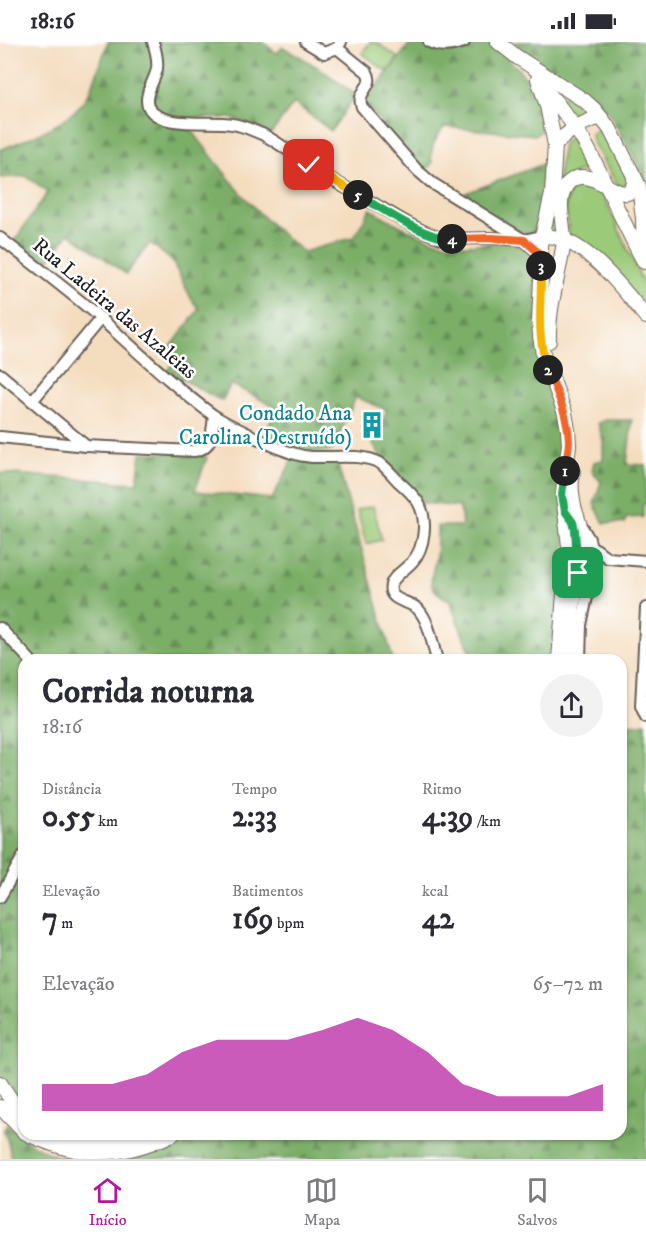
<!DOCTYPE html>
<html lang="pt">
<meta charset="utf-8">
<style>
body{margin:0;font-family:"IM FELL DW Pica",serif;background:#f2f2f3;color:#2b2b33;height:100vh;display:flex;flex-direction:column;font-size:22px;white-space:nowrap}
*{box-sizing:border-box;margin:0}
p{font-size:20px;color:#7c7c81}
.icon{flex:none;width:33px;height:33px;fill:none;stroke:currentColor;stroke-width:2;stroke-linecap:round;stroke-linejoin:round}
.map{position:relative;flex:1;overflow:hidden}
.details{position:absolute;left:18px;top:612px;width:609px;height:486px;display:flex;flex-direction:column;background:#fff;border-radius:18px;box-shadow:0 2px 4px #0004}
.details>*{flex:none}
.pin{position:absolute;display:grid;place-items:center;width:51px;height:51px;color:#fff;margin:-26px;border-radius:12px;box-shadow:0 3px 9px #0006}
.km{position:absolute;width:30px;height:30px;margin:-15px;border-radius:50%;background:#222;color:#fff;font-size:16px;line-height:30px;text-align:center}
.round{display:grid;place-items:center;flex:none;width:63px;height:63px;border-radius:32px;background:#f2f2f3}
.summary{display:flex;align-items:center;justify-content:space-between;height:102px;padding:0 24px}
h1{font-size:33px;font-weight:800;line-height:45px}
.figures{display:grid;grid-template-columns:repeat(3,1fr);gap:9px;height:102px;padding:6px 24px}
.figures div{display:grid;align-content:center}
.figures b{font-size:30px;font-weight:800}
.figures small{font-size:16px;font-weight:400}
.figures p{font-size:16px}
.chart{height:168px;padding:12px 24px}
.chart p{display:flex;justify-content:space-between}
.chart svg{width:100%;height:108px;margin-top:6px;fill:#b5179e;opacity:.7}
.status{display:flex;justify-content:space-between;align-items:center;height:42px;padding:0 30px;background:#fff;direction:ltr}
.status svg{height:16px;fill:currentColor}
.tab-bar{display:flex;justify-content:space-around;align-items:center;height:84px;border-top:2px solid #e1e1e2;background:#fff;font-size:16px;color:#7c7c81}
.tab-bar a{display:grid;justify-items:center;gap:3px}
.tab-bar .current{color:#b5179e}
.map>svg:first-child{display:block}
.green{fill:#9bca78;stroke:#5c734a;stroke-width:1.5}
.forest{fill:url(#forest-firs);stroke:#4c6542;stroke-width:1.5}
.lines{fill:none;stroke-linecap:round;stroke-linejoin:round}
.minor-casing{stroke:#685f55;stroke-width:14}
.major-casing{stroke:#685f55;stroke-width:16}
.minor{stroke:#fff;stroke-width:10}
.major{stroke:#fff;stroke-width:14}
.split-1-casing{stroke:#fff;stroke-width:12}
.split-2-casing{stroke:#fff;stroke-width:12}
.split-3-casing{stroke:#fff;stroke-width:12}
.split-4-casing{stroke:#fff;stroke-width:12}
.split-5-casing{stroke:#fff;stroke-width:12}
.split-6-casing{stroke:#fff;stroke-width:12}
.split-1{stroke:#22a559;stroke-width:8}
.split-2{stroke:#f0652b;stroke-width:8}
.split-3{stroke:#f5b400;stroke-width:8}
.split-4{stroke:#f0652b;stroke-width:8}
.split-5{stroke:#22a559;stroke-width:8}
.split-6{stroke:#f5b400;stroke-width:8}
.labels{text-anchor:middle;stroke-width:5;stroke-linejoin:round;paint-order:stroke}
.street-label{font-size:21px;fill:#1c1c1c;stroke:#fff}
.culture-label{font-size:21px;fill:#0d838f;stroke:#fff;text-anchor:end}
</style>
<div class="status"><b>18:16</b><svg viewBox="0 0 49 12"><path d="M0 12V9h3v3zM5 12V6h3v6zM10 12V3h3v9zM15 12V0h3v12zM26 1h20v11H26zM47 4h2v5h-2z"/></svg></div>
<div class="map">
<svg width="646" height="1117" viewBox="0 0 646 1117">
<defs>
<pattern id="forest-firs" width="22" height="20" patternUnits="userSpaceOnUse" patternTransform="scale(1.5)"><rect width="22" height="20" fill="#7cae68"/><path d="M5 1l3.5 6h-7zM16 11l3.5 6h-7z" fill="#658d55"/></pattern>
</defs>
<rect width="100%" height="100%" fill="#fff"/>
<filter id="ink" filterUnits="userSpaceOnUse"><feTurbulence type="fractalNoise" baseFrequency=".0167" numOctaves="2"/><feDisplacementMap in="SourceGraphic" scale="12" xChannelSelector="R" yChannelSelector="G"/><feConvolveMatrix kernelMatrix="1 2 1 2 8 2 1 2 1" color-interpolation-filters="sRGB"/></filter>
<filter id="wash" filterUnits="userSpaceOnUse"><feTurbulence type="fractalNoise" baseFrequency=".008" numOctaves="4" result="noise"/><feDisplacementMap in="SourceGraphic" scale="24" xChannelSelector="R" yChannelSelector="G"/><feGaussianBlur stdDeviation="1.35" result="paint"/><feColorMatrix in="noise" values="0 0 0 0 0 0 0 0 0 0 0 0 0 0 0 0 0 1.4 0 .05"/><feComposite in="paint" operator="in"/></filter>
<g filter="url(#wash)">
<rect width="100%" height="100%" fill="#f4dcbe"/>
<g class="green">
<polygon points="370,0 376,0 398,16 387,30 362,11"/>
<polygon points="550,44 590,70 577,78"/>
<polygon points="596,88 601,89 604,91 628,136 626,145 617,143 592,99 591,92"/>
<polygon points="574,93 595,130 586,129 574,131 558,191 546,190 556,149 563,101"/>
<polygon points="584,139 599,147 604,155 646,247 646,259 641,261 569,194 566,163 571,145"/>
<polygon points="373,464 382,498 366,502 357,468"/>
</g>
<g class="forest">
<path d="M 108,0 L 148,0 C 156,20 150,35 143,54 L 159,79 L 176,85 L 191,87 C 225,132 258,177 304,210 L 354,195 L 370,167 C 395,181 422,198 451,202 C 474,206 497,197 520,202 C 526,203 531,209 536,212 L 537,261 L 563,385 L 565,514 L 555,618 L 473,618 L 449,558 C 423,545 432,537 436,514 C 437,504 437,494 437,484 L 462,484 L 460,465 L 423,461 L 381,416 L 373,401 L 387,368 L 356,355 L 332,409 L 312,410 L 292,406 L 265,391 L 277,366 L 231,342 L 222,359 L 167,329 L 175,318 L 168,309 L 199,267 L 192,258 L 172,219 L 150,201 L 126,232 L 69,191 L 43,226 L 12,202 L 48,150 L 26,134 L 0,136 L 0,108 C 32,94 74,82 90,48 C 97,33 102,16 108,0 Z"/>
<path d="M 158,0 L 262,0 L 277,11 L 283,5 L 319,26 L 356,53 L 331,89 L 294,61 L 270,93 L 244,80 L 230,76 L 176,76 L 156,68 L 151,59 C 161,34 161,26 158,0 Z"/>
<path d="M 411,0 L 465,3 L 487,0 C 508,15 529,34 539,59 C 542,68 544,77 547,86 L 535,93 L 444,85 C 436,97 429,106 432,121 L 424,131 L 364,61 Z"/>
<polygon points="514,0 646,0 646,146 639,124 608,70 595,57 553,32"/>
<polygon points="546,121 551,121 549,147 538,186 536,190 532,193 518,189 462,155 466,151"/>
<polygon points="606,378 632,378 627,422 646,423 646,461 643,463 643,475 626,476 625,481 604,481 594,462 601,440 592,429 594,420 603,418 603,398 598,381"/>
<polygon points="141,411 201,412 207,415 195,449 272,457 292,418 337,420 393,618 24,618 24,1066 11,1049 0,1032 0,431 137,441"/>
<polygon points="646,681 646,1117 127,1117 185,1092 621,1092 621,684"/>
<path d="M 7,1083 C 25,1099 43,1111 66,1117 L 12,1117 L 7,1097 L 3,1089 Z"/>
<polygon points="64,1092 135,1092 119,1097 97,1098"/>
</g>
</g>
<g filter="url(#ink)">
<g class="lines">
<defs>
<g id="minor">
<path d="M 153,0 C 156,9 158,18 157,27 C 155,38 142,55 149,66 C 161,87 212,78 232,82 C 242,83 252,88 262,92 C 278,100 293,112 308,122 C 330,138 355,151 378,164 C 399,176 420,190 444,197 L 492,196 L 524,198 L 541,194"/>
<polyline points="306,0 324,11 337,6 341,0"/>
<path d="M 429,0 C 442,6 451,4 464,0"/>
<path d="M 337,6 L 367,30 C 376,45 355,49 362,65 L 417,128 L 432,141 L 524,198 L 540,212"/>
<path d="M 0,196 C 33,222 67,247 99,275 C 136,308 173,344 213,373 C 228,383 249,392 265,400 C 281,407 295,414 312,415 C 333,416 361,411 380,421 C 387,426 393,434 399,440 C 406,446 413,453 418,460 C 428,477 425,506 412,520 C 406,527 393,534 391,543 C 387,559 410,559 418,567 C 430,580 432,602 437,618"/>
<polyline points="0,332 85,403"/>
<polyline points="32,359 101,276"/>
<path d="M 0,395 L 86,404 L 194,409 C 213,407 212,389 214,374"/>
<polyline points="592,506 596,507 608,516 646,519"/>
<polyline points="646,566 641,664 646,675"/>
<polyline points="0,586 30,618"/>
<polyline points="580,618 581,583 590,541 592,511 589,497 582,485"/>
<polyline points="0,855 24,813"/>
</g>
<g id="major">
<polyline points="498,0 517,15 585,59 595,68 610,87 639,144 643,177 644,220"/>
<polyline points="538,37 547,64 555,103 552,152 540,203 541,237 539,279 540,294 543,312 565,371 568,388 569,403 563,453 570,513 568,529 564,551 559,618"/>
<path d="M 546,48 C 561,66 576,85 587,105 C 607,142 623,181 643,218"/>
<path d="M 555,103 C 567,90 584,78 601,76"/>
<path d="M 541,194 C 582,191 623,247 646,275"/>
<path d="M 549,299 C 548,274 554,251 559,226 C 561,217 563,208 564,199 C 564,182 556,159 566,144 C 588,111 634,182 634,134"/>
<path d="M 570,618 C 570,599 570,580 573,562 C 578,541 583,523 582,502 C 582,492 580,483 577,474 C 572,461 570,442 573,428"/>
<polyline points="0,1041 16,1065 24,1072"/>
<polyline points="0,1065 24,1090"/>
<path d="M 28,1092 C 81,1117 119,1117 173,1092"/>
<path d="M 52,1092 C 83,1108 119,1106 151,1092"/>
</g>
</defs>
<use href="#minor" class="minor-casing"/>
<use href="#major" class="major-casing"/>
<use href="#minor" class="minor"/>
<use href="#major" class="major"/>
</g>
</g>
<g class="lines" filter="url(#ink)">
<defs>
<polyline id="split-1" points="565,429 562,453 565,469 573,480 575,488 578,531"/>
<path id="split-2" d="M 548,328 C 557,351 569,375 569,401 C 568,410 566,420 565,429"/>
<path id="split-3" d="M 541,224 C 542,261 535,291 548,328"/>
<polyline id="split-4" points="452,197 492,196 524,198 540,212 541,224"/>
<path id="split-5" d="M 358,153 C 383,167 424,196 452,197"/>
<polyline id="split-6" points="309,123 358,153"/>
</defs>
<use href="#split-1" class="split-1-casing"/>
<use href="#split-2" class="split-2-casing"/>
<use href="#split-3" class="split-3-casing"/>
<use href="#split-4" class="split-4-casing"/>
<use href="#split-5" class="split-5-casing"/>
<use href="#split-6" class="split-6-casing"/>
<use href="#split-1" class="split-1"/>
<use href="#split-2" class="split-2"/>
<use href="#split-3" class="split-3"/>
<use href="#split-4" class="split-4"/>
<use href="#split-5" class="split-5"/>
<use href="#split-6" class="split-6"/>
</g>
<defs>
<symbol id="building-bare" viewBox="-9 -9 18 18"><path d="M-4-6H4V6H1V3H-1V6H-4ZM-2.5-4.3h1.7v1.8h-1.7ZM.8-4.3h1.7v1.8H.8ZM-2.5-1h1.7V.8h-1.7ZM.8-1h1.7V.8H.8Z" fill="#0f9aa8" stroke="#fff" stroke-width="2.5" paint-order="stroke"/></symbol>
</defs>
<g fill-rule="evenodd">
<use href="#building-bare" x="353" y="364" width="38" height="38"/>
</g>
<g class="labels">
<g class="street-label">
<text transform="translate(115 266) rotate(40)" y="7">Rua Ladeira das Azaleias</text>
</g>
<g class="culture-label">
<text x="352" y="378">Condado Ana<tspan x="352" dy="24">Carolina (Destruído)</tspan></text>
</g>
</g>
</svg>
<div class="pin" style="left:578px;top:531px;background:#1e9e55"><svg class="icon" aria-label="arrive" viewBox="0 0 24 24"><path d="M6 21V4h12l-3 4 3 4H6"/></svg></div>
<div class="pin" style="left:309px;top:123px;background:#d93025"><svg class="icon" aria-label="check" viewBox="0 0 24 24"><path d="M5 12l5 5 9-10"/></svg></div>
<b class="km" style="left:565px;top:429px">1</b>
<b class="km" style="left:548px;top:328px">2</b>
<b class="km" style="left:541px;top:224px">3</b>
<b class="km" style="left:452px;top:197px">4</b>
<b class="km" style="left:358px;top:153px">5</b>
<section class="details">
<div class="summary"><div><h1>Corrida noturna</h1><p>18:16</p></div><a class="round"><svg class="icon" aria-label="share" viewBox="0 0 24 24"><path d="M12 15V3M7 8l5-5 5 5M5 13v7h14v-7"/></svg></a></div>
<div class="figures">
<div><p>Distância</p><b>0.55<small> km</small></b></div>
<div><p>Tempo</p><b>2:33</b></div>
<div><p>Ritmo</p><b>4:39<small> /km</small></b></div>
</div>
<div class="figures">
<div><p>Elevação</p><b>7<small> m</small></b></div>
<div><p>Batimentos</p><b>169<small> bpm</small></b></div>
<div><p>kcal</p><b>42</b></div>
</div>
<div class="chart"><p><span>Elevação</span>65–72 m</p>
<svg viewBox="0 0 160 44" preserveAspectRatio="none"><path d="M0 44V33L10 33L20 33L30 29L40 20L50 15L60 15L70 15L80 11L90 6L100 11L110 20L120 33L130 38L140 38L150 38L160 33V44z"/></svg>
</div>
</section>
</div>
<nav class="tab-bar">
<a class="current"><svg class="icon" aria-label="home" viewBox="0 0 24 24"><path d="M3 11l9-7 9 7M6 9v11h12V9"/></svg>Início</a>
<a><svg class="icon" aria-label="map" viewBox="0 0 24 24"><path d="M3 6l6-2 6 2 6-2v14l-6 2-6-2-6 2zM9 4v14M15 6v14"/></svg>Mapa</a>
<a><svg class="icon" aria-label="saved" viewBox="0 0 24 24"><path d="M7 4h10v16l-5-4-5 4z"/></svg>Salvos</a>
</nav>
